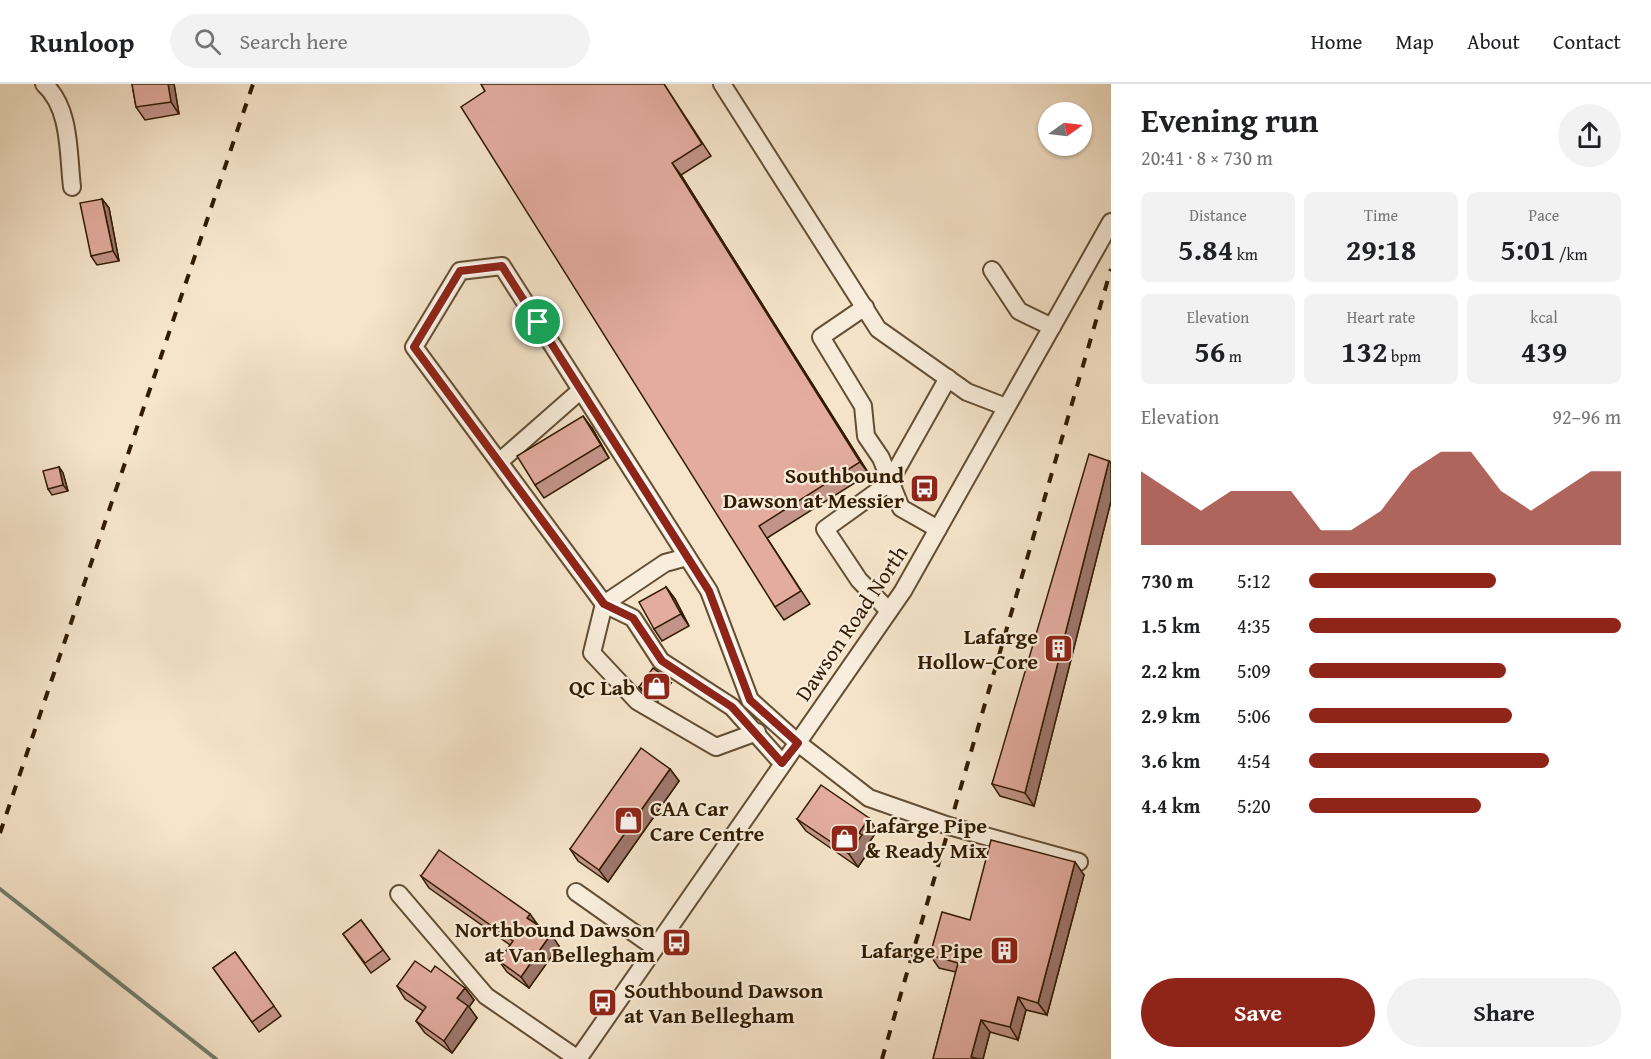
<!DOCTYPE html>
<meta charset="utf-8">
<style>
body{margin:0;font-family:"Gentium Book Plus",serif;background:#f2f2f2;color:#202124;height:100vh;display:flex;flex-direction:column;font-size:22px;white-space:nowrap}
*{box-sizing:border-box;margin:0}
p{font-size:20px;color:#757577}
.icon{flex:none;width:33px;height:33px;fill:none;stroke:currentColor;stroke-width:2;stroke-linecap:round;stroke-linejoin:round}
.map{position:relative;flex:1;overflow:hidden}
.sheet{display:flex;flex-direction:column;background:#fff;width:540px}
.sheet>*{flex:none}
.needle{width:39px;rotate:76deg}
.controls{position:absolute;left:1038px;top:18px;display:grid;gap:12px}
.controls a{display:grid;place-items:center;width:54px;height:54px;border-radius:50%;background:#fff;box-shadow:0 2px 4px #0004;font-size:30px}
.pin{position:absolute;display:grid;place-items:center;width:51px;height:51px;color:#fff;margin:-26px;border:3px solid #fff;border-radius:50%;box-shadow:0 2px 6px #0007}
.round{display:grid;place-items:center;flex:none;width:63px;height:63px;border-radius:32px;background:#f2f2f2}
.overview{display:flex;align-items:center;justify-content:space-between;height:102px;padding:0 30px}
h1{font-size:33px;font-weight:600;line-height:45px}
.figures{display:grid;grid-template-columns:repeat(3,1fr);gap:9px;height:102px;padding:6px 30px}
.figures div{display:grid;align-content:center;border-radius:9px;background:#f2f2f2;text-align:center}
.figures b{font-size:30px;font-weight:600}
.figures small{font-size:16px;font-weight:400}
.figures p{font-size:16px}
.chart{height:168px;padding:12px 30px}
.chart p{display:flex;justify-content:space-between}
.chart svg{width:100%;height:108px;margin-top:6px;fill:#8f2418;opacity:.7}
.button{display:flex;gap:12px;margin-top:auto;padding:12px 30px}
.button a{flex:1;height:69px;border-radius:36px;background:#8f2418;color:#fff;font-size:24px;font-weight:600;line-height:69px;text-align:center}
.button a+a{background:#f2f2f2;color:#202124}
ul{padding:0 30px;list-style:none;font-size:20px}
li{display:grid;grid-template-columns:96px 72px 1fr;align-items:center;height:45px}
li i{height:15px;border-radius:8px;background:#8f2418}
header{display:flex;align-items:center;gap:36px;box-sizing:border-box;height:84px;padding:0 30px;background:#fff;border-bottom:2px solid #e0e0e0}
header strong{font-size:28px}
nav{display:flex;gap:33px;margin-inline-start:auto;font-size:21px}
.search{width:420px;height:54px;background:#f2f2f2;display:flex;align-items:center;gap:15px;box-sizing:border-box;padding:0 21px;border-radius:33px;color:#757577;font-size:22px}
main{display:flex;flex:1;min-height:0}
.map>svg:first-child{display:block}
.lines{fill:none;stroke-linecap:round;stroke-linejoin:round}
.stream{stroke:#727e6d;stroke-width:4}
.minor-casing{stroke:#634e34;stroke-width:20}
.minor{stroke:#f9eedd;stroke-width:16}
.rail{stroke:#321c01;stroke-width:4;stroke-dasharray:10 10;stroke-linecap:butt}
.wall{fill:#c39489;stroke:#321c01;stroke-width:1.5}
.shaded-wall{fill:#9f786f;stroke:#321c01;stroke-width:1.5}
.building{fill:#e3ac9f;stroke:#321c01;stroke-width:1.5}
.route-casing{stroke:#fff;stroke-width:12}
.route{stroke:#8f2418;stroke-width:8}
.labels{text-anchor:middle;stroke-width:4.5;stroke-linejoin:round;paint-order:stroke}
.poi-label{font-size:22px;font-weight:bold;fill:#321c01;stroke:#f9eedd;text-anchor:end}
.street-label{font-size:22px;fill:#321c01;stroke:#f9eedd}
</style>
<header>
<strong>Runloop</strong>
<div class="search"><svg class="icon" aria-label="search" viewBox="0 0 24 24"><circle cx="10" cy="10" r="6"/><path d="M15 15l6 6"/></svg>Search here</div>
<nav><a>Home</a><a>Map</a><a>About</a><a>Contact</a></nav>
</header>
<main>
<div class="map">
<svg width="1111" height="975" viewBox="0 0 1111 975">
<rect width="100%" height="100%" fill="#f6e5cb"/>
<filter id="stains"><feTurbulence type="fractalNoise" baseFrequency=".00333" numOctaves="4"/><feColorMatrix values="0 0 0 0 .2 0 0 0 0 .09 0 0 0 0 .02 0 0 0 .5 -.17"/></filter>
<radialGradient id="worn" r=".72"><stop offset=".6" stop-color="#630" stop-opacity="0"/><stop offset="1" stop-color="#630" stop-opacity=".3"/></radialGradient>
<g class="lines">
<polyline class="stream" points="0,805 216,975"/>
<defs>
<g id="minor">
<path d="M 44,0 C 71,24 68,70 72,103"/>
<polyline points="722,0 878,245 967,308 1006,323"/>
<polyline points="992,186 1019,227 1052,243"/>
<polyline points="865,223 821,253 863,322 866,352 881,374 901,424 938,445"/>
<polyline points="499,378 581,306"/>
<polyline points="687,473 665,479 604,520 592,569 637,617 716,663 757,648"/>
<polyline points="889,527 859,496 825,445 889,399 948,294"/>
<polyline points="782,679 732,623 661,577 633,534 604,520 414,263 460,187 502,182 709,507 750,616 798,659 869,714 949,742 1079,778"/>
<polyline points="576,808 654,863"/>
<polyline points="399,810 486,912 578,975"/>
<polyline points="578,975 903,507 1111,138"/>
</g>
</defs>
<use href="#minor" class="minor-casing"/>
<use href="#minor" class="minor"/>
<g class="rail">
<polyline points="0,749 253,0"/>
<polyline points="882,975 1111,185"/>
</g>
</g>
<g class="wall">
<polygon points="132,0 174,0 179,30 145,36 136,23"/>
<polygon points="481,0 664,0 711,72 681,91 869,390 767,454 810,520 784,536 775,523"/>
<polygon points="102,115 109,124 119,177 97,181 91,172"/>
<polygon points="592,344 609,374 544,414 535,401"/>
<polygon points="1109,377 1111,379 1111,417 1034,722 1000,712 992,700"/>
<polygon points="59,383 63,389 68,407 52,411 48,405"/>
<polygon points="666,503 675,515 689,542 662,557 654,545"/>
<polygon points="671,599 658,617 641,606 639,603"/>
<polygon points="670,685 679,697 608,798 578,777 570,765"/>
<polygon points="797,735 877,747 868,760 871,764 858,783 806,747"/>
<polygon points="1084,791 1047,931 1026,926 1018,956 990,948 983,975 933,975 956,888 939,884 930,871 970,836"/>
<polygon points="421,792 538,841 559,862 529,904 507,888 499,877 510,861 429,804"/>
<polygon points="361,836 390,875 371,889 343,850"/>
<polygon points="235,868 281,932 259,948 213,884"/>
<polygon points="397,902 465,904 474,916 469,923 477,934 452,969 425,949 416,937 423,927 405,915"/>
</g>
<g class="shaded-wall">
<polygon points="168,0 174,0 179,30 171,18"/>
<polygon points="672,79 681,91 869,390 860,378"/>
<polygon points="102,115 109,124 119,177 113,167"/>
<polygon points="583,332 592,344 609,374 601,361"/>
<polygon points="1109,377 1111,379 1111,417 1034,722 1025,709"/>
<polygon points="59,383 63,389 68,407 63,401"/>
<polygon points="666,503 675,515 689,542 681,530"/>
<polygon points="669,596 671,599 658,617 656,614"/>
<polygon points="670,685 679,697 608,798 599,786"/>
<polygon points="869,734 877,747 868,760 871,764 858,783 849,770 859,749"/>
<polygon points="1075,778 1084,791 1047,931 1038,919"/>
<polygon points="530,830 538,841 527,834"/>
<polygon points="551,850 559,862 529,904 521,893"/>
<polygon points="465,904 474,916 469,923 477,934 452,969 444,957 457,914"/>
<polygon points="1018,913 1026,926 1018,956 1010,943"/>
<polygon points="981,936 990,948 983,975 973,975 971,973"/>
</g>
<g class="building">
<polygon points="132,0 168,0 171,18 136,23"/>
<polygon points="481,0 664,0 702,60 672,79 860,378 759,442 801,507 775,523 461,23 485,7"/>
<polygon points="102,115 113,167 91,172 80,119"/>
<polygon points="583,332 601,361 535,401 517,372"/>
<polygon points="1089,370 1109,377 1025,709 992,700"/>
<polygon points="59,383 63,401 48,405 43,387"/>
<polygon points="666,503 681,530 654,545 639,518"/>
<polygon points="653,584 669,596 656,614 639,603"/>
<polygon points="641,664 670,685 599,786 570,765"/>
<polygon points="821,701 869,734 859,749 862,751 849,770 797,735"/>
<polygon points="991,756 1075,778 1038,919 1018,913 1010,943 981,936 971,973 979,975 933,975 958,879 930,871 942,828 970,836"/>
<polygon points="439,766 530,830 527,834 551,850 521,893 499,877 513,857 421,792"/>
<polygon points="361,836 383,866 365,879 343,850"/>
<polygon points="235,868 274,922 252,938 213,884"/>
<polygon points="415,877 431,888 435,882 465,904 457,914 468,922 444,957 416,937 426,923 397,902"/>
</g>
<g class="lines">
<defs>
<polygon id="route" points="502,182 709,507 750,616 798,659 782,679 732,623 662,577 633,534 604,520 414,263 460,187"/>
</defs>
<use href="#route" class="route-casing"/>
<use href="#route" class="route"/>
</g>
<defs>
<symbol id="bus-square" viewBox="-11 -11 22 22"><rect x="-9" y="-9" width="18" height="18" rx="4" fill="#8f2418" stroke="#f9eedd"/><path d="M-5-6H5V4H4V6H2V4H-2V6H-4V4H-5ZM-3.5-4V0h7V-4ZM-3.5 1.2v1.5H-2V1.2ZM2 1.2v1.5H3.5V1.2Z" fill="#fff"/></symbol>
<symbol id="building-square" viewBox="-11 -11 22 22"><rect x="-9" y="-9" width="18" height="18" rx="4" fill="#8f2418" stroke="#f9eedd"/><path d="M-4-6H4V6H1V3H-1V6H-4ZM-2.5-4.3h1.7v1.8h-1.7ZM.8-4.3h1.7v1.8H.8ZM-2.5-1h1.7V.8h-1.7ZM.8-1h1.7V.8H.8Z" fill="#fff"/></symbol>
<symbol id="shop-square" viewBox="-11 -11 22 22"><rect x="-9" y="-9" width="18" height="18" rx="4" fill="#8f2418" stroke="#f9eedd"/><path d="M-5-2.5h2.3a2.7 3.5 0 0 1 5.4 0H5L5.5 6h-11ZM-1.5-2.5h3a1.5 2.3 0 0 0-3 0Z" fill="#fff"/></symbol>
</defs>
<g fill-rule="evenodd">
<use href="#bus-square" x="908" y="388" width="33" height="33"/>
<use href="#building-square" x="1042" y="548" width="33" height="33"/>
<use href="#shop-square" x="640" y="586" width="33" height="33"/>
<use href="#shop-square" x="612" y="720" width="33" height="33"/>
<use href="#shop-square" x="828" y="738" width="33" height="33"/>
<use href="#bus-square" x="660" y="842" width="33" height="33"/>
<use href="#building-square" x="988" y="850" width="33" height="33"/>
<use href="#bus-square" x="586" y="902" width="33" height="33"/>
</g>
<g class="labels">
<g class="poi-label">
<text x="904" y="399">Southbound<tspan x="904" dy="25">Dawson at Messier</tspan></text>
<text x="1038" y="560">Lafarge<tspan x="1038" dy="25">Hollow-Core</tspan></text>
<text x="635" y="611">QC Lab</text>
<text x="650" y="732" text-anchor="start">CAA Car<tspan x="650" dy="25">Care Centre</tspan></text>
<text x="865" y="749" text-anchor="start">Lafarge Pipe<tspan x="865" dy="25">&amp; Ready Mix</tspan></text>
<text x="655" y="853">Northbound Dawson<tspan x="655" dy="25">at Van Bellegham</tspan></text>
<text x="983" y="874">Lafarge Pipe</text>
<text x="624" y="914" text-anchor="start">Southbound Dawson<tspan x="624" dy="25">at Van Bellegham</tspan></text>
</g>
<g class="street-label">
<text transform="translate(851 539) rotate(-56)" y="8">Dawson Road North</text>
</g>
</g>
<rect width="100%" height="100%" filter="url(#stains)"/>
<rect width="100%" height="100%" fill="url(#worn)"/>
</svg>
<div class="controls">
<a><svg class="needle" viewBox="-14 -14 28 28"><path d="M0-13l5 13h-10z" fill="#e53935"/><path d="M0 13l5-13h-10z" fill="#757577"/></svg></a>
</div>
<div class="pin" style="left:538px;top:238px;background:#1e9e55"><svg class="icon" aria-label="arrive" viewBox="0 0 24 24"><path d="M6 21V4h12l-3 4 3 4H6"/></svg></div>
</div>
<section class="sheet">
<div class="overview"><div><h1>Evening run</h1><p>20:41 · 8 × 730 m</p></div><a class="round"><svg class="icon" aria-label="share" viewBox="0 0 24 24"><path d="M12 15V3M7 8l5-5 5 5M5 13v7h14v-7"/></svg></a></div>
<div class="figures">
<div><p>Distance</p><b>5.84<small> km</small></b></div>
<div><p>Time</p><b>29:18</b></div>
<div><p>Pace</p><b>5:01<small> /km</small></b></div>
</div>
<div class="figures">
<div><p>Elevation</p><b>56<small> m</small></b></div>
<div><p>Heart rate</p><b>132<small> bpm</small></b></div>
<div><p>kcal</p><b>439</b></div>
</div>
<div class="chart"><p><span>Elevation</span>92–96 m</p>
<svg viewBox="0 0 160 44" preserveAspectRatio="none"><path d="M0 44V14L10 22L20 30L30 22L40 22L50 22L60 38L70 38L80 30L90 14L100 6L110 6L120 22L130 30L140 22L150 14L160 14V44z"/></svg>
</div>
<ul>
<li><b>730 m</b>5:12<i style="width:60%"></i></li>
<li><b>1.5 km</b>4:35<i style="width:100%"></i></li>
<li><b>2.2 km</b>5:09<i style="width:63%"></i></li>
<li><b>2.9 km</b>5:06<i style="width:65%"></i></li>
<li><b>3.6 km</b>4:54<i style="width:77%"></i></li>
<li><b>4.4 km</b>5:20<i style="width:55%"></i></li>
</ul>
<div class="button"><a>Save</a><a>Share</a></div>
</section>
</main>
